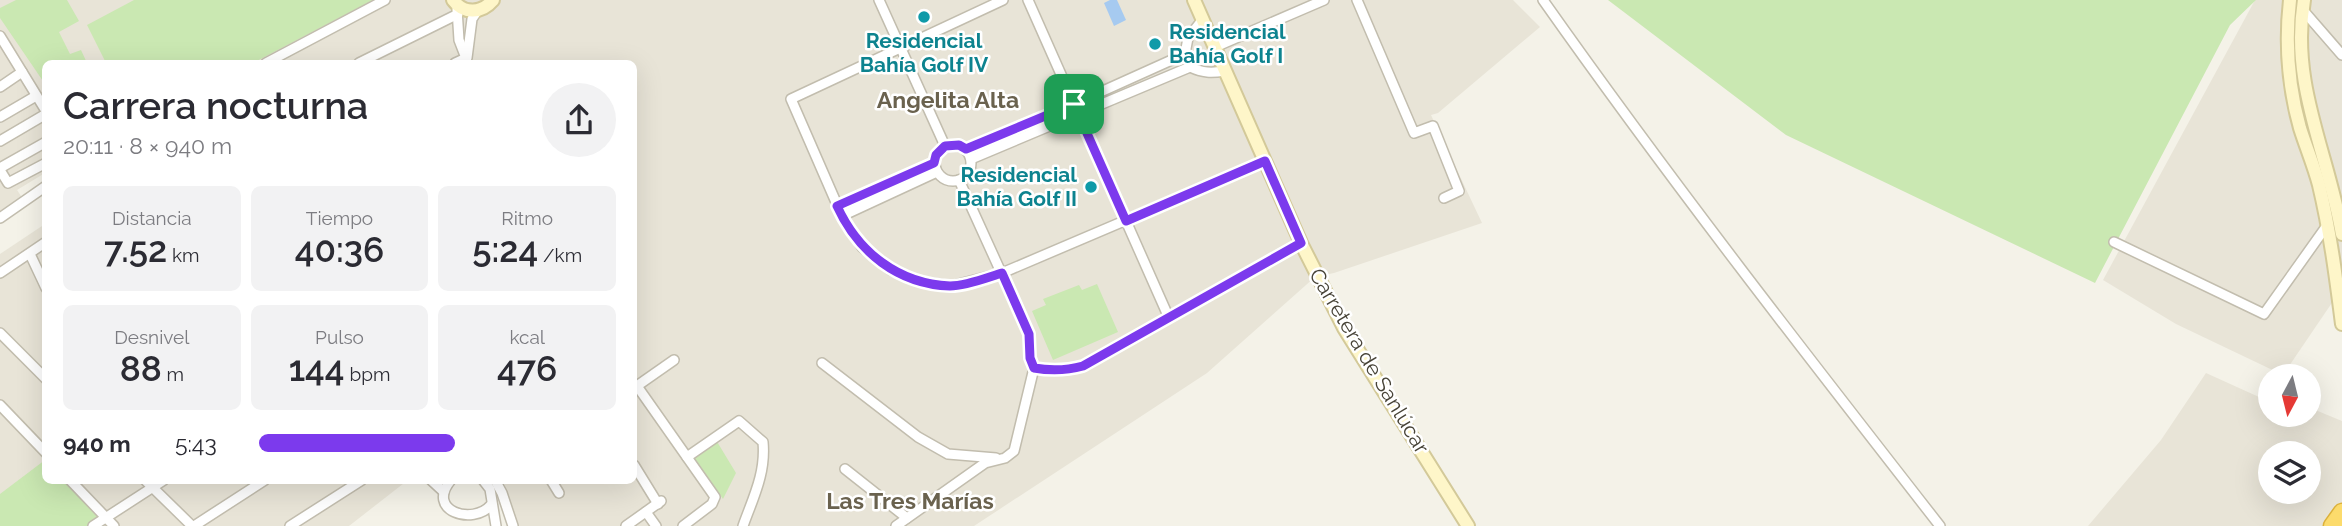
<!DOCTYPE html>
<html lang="es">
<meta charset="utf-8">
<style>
body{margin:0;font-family:Raleway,sans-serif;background:#f2f2f3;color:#2b2b33;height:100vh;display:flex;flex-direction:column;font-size:26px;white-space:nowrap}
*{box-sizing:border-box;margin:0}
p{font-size:23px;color:#7c7c81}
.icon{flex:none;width:38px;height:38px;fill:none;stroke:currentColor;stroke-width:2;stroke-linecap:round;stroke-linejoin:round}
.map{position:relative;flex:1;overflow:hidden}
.details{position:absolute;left:42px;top:60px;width:595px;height:424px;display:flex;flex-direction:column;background:#fff;border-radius:10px;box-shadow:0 7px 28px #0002}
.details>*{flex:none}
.needle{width:46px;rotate:187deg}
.fabs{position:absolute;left:2258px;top:364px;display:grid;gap:14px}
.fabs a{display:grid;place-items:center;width:63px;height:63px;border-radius:50%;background:#fff;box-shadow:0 7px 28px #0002;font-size:35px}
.pin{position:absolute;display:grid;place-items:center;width:60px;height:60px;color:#fff;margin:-30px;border-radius:14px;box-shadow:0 4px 10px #0006}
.round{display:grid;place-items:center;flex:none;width:74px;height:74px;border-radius:37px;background:#f2f2f3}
.head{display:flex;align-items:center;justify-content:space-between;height:119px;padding:0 21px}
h1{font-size:38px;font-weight:600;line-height:52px}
.metrics{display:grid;grid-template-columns:repeat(3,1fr);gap:10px;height:119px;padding:7px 21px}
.metrics div{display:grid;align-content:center;border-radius:10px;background:#f2f2f3;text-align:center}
.metrics b{font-size:35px;font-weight:600}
.metrics small{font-size:19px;font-weight:400}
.metrics p{font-size:19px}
ul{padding:0 21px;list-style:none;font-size:23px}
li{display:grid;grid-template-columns:112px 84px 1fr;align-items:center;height:52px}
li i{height:18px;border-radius:9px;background:#7c3aed}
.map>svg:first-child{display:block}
.residential{fill:#e8e4d7;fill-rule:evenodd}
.green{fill:#cae8b2}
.water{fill:#a6caf0}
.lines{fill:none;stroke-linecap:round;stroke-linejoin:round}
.minor-casing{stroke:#c2bdae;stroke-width:12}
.secondary-casing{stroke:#d3c999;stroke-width:16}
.motorway-casing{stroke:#dcb13b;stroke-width:19}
.minor{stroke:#fff;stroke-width:9}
.secondary{stroke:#fef6c9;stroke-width:12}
.motorway{stroke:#fcdb6c;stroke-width:16}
.route-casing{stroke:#fff;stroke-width:14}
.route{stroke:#7c3aed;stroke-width:9}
.culture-dot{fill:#0f9aa8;stroke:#fff;stroke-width:2.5}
.labels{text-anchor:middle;stroke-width:5;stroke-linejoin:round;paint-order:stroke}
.culture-label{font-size:21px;font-weight:bold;fill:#0d838f;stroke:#fff;text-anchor:start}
.street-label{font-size:21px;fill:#474337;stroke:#fff}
.neighbourhood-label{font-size:23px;font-weight:bold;fill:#6a624e;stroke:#fff}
</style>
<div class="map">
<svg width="2342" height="526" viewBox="0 0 2342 526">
<rect width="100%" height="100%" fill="#f4f2e8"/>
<g class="residential">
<polygon points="0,0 1513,0 1540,27 1438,113 1431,115 1482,223 1334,273 1315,277 1207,373 974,526 510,526 504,480 634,480 634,63 46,63 45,173 17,190 25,202 0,221"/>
<polygon points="2255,0 2342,0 2342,288 2283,375 2176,324 2103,280"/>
<polygon points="45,224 46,480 408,480 349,526 0,526 0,254"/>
<path d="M 2206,373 L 2270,402 L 2270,415 L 2308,415 L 2308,407 L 2342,421 L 2342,526 L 2088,526 L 2161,440 ZM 2270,453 L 2308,453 L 2308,492 L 2270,492 Z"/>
</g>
<g class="green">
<polygon points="16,0 67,0 79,21 59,32 70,54 81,50 87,63 46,63 45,84 0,18 0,8"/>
<polygon points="134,0 373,0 253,63 106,63 87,25"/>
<polygon points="1608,0 2256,0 2230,25 2095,283 1786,135"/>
<polygon points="1097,284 1118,332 1053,360 1032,311 1046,305 1043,299 1079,285 1082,290"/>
<polygon points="716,440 736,473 723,499 694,459"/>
<polygon points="45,460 46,480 70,480 106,517 93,526 0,526 0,494"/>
</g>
<polygon class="water" points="1110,0 1117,0 1126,20 1114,26 1104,3"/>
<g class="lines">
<defs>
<g id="minor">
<polyline points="879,0 945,146"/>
<polyline points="1003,0 791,99 842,216 862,247 891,270 922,282 951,286 1002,273 1265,161"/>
<polyline points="1028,0 1169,318"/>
<polyline points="1357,0 1414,133 1433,126 1459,191 1444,198"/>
<path d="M 1543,0 C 1670,180 1805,353 1940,526"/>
<polyline points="457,9 459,40 466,58"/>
<polyline points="2302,9 2342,55"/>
<polyline points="0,36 46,111"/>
<polyline points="1215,47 1324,0"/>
<polyline points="467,58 472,19 478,10"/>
<polyline points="266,63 385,0"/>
<polyline points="359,63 458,14"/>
<polyline points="455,63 466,58"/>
<polyline points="0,87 22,72"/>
<polyline points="0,117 36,96"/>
<polyline points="0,141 46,114"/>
<circle cx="953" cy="163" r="18"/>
<polyline points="966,149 1074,104 1185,54 1188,38 1203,19"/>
<path d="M 971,159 L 1190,67 C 1203,73 1211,73 1225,71"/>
<polyline points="0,168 46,142"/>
<polyline points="0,170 8,183 46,163"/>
<polyline points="959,180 1029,334 1030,358 1034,368"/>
<polyline points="837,206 935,164"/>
<polyline points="842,216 937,172"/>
<polyline points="0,218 46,186"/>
<polyline points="2114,242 2264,314 2328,224"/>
<polyline points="30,254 46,288"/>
<polyline points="0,273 46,242"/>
<polyline points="0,333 46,379"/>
<polyline points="822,363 918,437 948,454 996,458"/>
<path d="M 1034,368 C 1052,371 1065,371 1083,366 L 1301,243"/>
<polyline points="637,386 715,497 712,504 683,526"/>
<polyline points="634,388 674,360"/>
<polyline points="0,405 46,453"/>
<path d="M 687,457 L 739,421 L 763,442 C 766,473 753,498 743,526"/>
<polyline points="634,465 658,504"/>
<polyline points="845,469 907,518"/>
<polyline points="70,480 114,526"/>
<polyline points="145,480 192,526"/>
<polyline points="431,480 444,492"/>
<path d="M 451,480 C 425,511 473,526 491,505"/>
<polyline points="483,480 490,489 496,526"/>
<polyline points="495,480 502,493 513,526"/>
<polyline points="551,480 559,493"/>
<polyline points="646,512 656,526"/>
<polyline points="93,526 164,480"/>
<polyline points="194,526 265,480"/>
<polyline points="290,526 362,480"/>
<polyline points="626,526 661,501"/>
<polyline points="896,526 985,463 1005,458 1014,451 1034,368"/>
</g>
<g id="secondary">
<path d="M 453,0 C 464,15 482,13 493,0"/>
<polyline points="1194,0 1301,243 1344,328 1468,526"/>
<path d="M 2290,0 C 2285,44 2288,85 2300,128 C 2306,147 2314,166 2319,185 C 2330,231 2336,277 2342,324"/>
<path d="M 2304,0 C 2290,85 2328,152 2342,234"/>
</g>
<polyline id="motorway" points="2332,526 2342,512"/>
</defs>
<use href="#minor" class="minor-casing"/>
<use href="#secondary" class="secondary-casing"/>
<use href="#motorway" class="motorway-casing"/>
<use href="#minor" class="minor"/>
<use href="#secondary" class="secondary"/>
<use href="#motorway" class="motorway"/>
</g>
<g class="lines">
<defs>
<path id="route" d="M 1074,104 L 1126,221 L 1265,161 L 1301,243 L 1083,366 C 1065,371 1051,371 1034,368 L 1030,358 L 1029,334 L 1002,273 C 986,278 966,286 950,286 C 898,284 858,252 837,206 L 934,163 L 936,155 L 945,146 L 959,145 L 966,149 Z"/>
</defs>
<use href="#route" class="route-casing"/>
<use href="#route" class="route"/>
</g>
<g class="culture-dot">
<circle cx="924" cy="17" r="7"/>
<circle cx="1155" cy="44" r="7"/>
<circle cx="1091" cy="187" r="7"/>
</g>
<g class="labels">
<g class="culture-label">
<text x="1169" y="39">Residencial<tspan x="1169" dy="24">Bahía Golf I</tspan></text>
<text x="924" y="48" text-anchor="middle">Residencial<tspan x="924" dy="24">Bahía Golf IV</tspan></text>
<text x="1077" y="182" text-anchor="end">Residencial<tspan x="1077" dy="24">Bahía Golf II</tspan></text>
</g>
<g class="street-label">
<text transform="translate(1369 361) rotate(59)" y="7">Carretera de Sanlúcar</text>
</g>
<g class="neighbourhood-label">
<text x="948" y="108">Angelita Alta</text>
<text x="910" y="509">Las Tres Marías</text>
</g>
</g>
</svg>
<div class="fabs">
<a><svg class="needle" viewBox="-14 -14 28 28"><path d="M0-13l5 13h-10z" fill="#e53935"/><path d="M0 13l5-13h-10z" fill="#7c7c81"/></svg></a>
<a><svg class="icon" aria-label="layers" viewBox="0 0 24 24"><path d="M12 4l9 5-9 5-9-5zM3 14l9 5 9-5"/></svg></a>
</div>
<div class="pin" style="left:1074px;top:104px;background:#1e9e55"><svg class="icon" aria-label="arrive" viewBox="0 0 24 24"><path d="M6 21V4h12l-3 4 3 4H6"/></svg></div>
<section class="details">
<div class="head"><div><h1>Carrera nocturna</h1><p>20:11 · 8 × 940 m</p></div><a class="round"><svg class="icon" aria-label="share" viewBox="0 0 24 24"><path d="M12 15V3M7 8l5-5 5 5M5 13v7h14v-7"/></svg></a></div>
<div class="metrics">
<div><p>Distancia</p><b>7.52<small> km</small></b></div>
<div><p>Tiempo</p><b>40:36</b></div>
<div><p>Ritmo</p><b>5:24<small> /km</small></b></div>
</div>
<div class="metrics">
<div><p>Desnivel</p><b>88<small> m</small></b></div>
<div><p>Pulso</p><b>144<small> bpm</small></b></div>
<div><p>kcal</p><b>476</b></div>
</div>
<ul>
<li><b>940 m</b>5:43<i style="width:55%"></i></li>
</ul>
</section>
</div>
